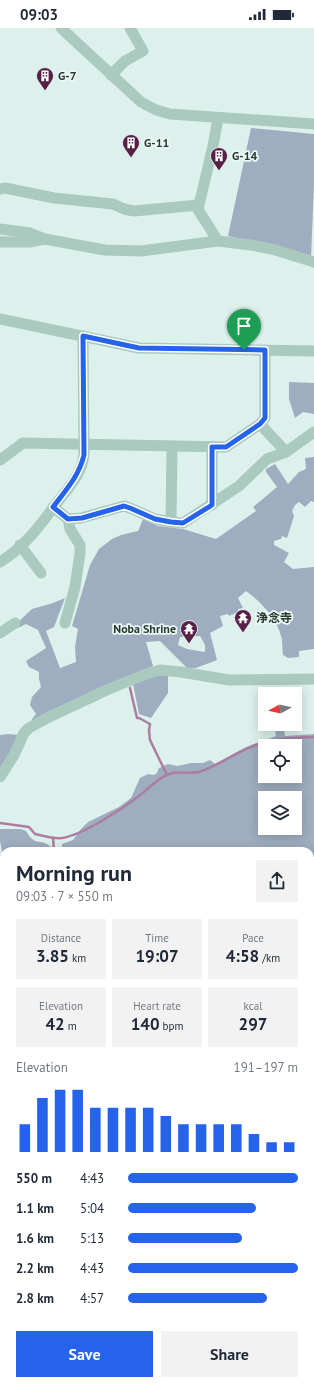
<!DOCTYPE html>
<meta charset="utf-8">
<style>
body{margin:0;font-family:"PT Sans","Noto Sans JP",sans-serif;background:#f2f2f3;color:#1f2937;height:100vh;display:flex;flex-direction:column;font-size:15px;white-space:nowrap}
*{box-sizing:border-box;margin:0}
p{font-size:13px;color:#747a83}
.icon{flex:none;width:22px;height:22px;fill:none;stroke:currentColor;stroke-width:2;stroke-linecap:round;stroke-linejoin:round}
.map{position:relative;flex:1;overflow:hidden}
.drawer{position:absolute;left:0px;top:819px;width:314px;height:538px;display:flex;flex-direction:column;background:#fff;border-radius:12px 12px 0 0;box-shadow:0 2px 10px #0003}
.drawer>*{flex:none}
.needle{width:26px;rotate:262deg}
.controls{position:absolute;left:258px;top:659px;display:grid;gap:8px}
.controls a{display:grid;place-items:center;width:44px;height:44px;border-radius:0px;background:#fff;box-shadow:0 2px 10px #0003;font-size:20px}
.pin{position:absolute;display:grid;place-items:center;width:34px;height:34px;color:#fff;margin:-41px -17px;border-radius:50% 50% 50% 0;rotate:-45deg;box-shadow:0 0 4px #0007}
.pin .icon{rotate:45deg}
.round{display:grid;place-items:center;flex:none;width:42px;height:42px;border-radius:0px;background:#f2f2f3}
.headline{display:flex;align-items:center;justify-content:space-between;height:68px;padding:0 16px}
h1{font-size:22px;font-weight:600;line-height:30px}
.stats{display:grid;grid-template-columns:repeat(3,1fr);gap:6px;height:68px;padding:4px 16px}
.stats div{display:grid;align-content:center;border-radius:0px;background:#f2f2f3;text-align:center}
.stats b{font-size:17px;font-weight:600}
.stats small{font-size:11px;font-weight:400}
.stats p{font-size:11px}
.chart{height:112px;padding:8px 16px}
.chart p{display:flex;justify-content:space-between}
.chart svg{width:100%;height:72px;margin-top:4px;stroke:#2563eb;stroke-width:6}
.primary-button{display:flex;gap:8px;margin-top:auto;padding:8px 16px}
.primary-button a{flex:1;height:46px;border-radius:0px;background:#2563eb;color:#fff;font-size:16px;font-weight:600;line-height:46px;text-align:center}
.primary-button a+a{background:#f2f2f3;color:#1f2937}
ul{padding:0 16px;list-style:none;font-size:13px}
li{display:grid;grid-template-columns:64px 48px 1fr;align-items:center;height:30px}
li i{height:10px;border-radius:5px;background:#2563eb}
.status{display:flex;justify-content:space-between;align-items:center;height:28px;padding:0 20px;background:#fff;direction:ltr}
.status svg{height:11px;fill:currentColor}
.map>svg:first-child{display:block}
.green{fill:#9eadc0;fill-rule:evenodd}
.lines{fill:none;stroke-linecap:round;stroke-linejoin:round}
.stream{stroke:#ad7da1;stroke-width:2.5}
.street{stroke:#aac9bf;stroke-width:11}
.route-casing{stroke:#fff;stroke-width:8}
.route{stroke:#2563eb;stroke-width:5}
.labels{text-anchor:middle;stroke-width:3.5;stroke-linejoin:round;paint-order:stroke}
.poi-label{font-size:12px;font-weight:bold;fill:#293730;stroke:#eaf9f5;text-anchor:start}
</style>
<div class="status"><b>09:03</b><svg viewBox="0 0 49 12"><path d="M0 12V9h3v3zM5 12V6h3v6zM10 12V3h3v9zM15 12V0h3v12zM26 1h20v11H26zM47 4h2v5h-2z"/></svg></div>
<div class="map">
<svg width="314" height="1357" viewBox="0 0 314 1357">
<rect width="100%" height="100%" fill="#ddf1ec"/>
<g class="green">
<polygon points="251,100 314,106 314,155 311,230 259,215 228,208"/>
<polygon points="289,354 314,355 314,386 303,384 295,390 289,371"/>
<path d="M 314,429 L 314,474 L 311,473 L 305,479 L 299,474 L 295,477 L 292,483 L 294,488 L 287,510 L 282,508 L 281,511 L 274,513 L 274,517 L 289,525 L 284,534 L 293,541 L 314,539 L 314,621 L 299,623 L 299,629 L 288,630 L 283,627 C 282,621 283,614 281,608 C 277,591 260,573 246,563 L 238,570 L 243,580 L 238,581 L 238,584 L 229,588 L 228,586 L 220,588 L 223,598 L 210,605 L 217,632 L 196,640 L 187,640 L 160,613 L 146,614 L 153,638 L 109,658 L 32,695 L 32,691 L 36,686 L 30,677 L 32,669 L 41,659 L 39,651 L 39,644 L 29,639 L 26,633 L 46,620 L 38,602 L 26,596 L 18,600 L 16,596 L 32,581 L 53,575 L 65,570 L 54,599 L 46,603 L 60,640 L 76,634 L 75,619 L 78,601 L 72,598 L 90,537 L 99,521 L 112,511 L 121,507 L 138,503 L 143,491 L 158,498 L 183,501 L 216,511 L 256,483 L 253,479 L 277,459 L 266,444 L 266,441 L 275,436 L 288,456 L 299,444 L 306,441 L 305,430 ZM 200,608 L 205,617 L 205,623 L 204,624 L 187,621 L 178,617 L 180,609 Z"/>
<polygon points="160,646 168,646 168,665 151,690 139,686 133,656"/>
<path d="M 274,696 L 283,696 L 285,708 L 314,706 L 314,907 L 310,910 L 310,823 L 62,823 L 62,816 L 73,812 L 81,801 L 88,794 L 119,779 L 131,770 L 140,750 L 148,746 L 154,747 L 157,745 L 159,740 L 168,736 L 177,738 L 191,735 L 203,735 L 210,732 L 215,736 L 246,719 L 276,708 ZM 265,718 L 295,718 L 295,748 L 265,748 ZM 265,770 L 295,770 L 295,800 L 265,800 Z"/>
<polygon points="8,706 19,707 0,745 0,707"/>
<path d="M 0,801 L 21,801 L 26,803 C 35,819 40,810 50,818 L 51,823 L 4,823 L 4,834 L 0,813 Z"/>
<polygon points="314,929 314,966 312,964 310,965 310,931"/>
<polygon points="310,1147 314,1151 314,1205 310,1206"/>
<polygon points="310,1222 314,1223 314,1236 310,1261"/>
<polygon points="310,1262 314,1263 314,1301 310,1318"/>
<polygon points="310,1324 314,1325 314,1357 49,1357 46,1353 310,1353"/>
</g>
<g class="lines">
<g class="stream">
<polyline points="130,660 137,690 139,690 150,696 149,702 150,712 167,747"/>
<path d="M 0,795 L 29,799 L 35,806 C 44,808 53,811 62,810 C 83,807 122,781 139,768 C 148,761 158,750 169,746 C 178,743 189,746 199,744 C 218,738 233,726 251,719 C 270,710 293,710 314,709"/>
<polyline points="53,810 54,823 57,823"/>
<polyline points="310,1089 314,1093"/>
</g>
<g class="street">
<polyline points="61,0 141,74 156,82 170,86 314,96"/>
<polyline points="111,47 125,33 143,23 130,0"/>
<polyline points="0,161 5,160 54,170 113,176 124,181 134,183 199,177 213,118 217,96"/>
<polyline points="195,177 218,213 251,217 272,221 314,234"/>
<polyline points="0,201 30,205 45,211 105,222 141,223 218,213"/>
<polyline points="0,214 30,214 44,211"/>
<polyline points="0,291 139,320 314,323"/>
<polyline points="260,396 286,424"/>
<polyline points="0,432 23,415 226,419 260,396 265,390 265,322"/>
<polyline points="212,477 212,419"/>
<polyline points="53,479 68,491 81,490 124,478 130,480 155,491 171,494 183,495 239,458 267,431 286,424 314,404"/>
<polyline points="171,494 172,419"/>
<polyline points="20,517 41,545"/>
<path d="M 0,534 C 25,519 42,495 59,472 C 67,462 77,451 81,439 C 83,435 83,431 84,427 L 83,308"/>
<polyline points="65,595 75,559 80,525 80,517 70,501 68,491"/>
<polyline points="0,605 15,595"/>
<polyline points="0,749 14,727 24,705 29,700 49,689 109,661 146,646 160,642 181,644 229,652 314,651"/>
<polyline points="0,863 4,881"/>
<polyline points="0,902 4,898"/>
<polyline points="310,988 314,986"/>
<polyline points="310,1023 314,1027"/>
<polyline points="0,1113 4,1111"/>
<polyline points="310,1141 314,1145"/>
<polyline points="0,1174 4,1171"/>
<polyline points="0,1252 4,1250"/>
<polyline points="36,1353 39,1357"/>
</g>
</g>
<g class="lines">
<defs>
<path id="route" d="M 83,308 L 139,320 L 265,322 L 265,390 L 260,396 L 226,419 L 212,419 L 212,477 L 183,495 L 171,494 L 155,491 L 130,480 L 124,478 L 82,490 L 68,491 L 53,479 C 66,462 79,448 84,427 Z"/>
</defs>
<use href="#route" class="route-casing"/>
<use href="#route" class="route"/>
</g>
<defs>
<symbol id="building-pin" viewBox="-11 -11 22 30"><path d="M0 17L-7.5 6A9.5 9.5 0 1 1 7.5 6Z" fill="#572047" stroke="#eaf9f5"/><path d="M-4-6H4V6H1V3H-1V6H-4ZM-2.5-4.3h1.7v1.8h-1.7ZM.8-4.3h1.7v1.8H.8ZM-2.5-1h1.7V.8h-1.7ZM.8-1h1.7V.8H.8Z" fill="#fff"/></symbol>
<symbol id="temple-pin" viewBox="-11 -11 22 30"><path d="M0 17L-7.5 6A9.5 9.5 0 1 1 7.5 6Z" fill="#572047" stroke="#eaf9f5"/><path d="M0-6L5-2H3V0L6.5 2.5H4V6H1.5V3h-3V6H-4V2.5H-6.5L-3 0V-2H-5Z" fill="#fff"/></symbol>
</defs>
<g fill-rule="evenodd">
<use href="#building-pin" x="35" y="38" width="20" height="27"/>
<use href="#building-pin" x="121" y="105" width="20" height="27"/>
<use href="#building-pin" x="209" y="118" width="20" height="27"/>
<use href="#temple-pin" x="233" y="580" width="20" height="27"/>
<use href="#temple-pin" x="179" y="591" width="20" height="27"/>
</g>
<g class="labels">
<g class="poi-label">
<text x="58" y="52">G-7</text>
<text x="144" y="119">G-11</text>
<text x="232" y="132">G-14</text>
<text x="256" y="594">浄念寺</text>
<text x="176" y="605" text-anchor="end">Noba Shrine</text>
</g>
</g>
</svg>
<div class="controls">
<a><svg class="needle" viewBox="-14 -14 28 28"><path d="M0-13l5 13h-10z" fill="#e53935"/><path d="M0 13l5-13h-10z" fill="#747a83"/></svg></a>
<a><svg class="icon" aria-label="locate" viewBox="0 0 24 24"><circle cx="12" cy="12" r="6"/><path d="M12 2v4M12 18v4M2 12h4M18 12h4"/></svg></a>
<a><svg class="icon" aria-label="layers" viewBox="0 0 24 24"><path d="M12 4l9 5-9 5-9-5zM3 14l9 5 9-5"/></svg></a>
</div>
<div class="pin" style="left:244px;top:322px;background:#1e9e55"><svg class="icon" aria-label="arrive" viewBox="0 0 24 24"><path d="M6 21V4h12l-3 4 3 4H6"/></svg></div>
<section class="drawer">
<div class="headline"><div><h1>Morning run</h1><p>09:03 · 7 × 550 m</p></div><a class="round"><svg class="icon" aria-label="share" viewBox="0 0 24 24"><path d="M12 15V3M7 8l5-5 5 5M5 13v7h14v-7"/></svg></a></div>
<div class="stats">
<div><p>Distance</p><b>3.85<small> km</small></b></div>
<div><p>Time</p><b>19:07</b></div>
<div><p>Pace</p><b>4:58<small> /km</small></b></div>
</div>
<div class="stats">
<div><p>Elevation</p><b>42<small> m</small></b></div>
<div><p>Heart rate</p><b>140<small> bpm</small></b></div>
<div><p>kcal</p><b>297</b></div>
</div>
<div class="chart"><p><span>Elevation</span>191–197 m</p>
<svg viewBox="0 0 160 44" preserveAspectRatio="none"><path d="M5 44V27M15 44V11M25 44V6M35 44V6M45 44V17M55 44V17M65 44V17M75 44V17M85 44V22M95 44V27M105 44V27M115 44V27M125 44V27M135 44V33M145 44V38M155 44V38"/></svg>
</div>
<ul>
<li><b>550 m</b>4:43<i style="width:100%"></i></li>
<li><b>1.1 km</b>5:04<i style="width:75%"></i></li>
<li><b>1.6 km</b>5:13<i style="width:67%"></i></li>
<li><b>2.2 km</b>4:43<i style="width:100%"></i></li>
<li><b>2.8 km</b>4:57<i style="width:82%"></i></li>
</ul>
<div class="primary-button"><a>Save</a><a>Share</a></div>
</section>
</div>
